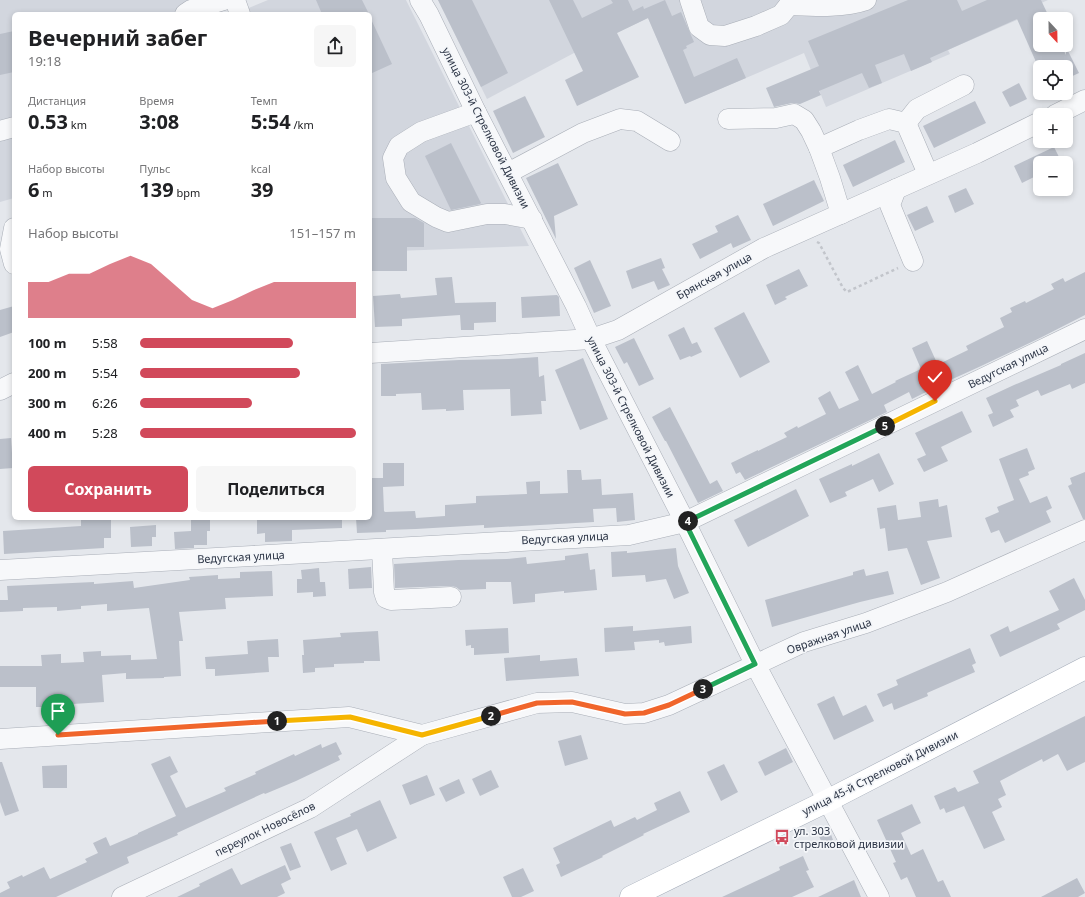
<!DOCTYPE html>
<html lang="ru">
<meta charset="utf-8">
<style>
body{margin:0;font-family:"Noto Sans",sans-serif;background:#f6f6f6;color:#202124;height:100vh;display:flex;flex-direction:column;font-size:15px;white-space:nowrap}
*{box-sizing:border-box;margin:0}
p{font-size:13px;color:#757577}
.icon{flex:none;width:22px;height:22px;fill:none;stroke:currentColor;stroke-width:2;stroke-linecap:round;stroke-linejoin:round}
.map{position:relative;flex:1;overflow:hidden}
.sheet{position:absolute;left:12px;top:12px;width:360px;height:508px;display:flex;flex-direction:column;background:#fff;border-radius:6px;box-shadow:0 2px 6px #0003}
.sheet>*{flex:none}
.needle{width:26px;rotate:158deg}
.fabs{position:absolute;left:1033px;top:12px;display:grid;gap:8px}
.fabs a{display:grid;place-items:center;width:40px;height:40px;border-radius:6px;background:#fff;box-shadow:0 2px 6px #0003;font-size:20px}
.pin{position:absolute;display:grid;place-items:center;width:34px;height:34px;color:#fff;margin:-41px -17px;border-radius:50% 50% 50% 0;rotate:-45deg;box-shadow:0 0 4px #0007}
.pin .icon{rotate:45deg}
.km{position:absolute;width:20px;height:20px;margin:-10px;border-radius:50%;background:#222;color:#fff;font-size:11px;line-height:20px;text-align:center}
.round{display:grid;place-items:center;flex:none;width:42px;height:42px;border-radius:6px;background:#f6f6f6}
.overview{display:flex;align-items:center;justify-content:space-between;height:68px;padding:0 16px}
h1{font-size:22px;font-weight:700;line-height:30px}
.metrics{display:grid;grid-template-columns:repeat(3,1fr);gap:6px;height:68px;padding:4px 16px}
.metrics div{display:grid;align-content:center}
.metrics b{font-size:20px;font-weight:700}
.metrics small{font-size:11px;font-weight:400}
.metrics p{font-size:11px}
.chart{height:112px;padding:8px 16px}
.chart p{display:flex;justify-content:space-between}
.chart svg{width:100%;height:72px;margin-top:4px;fill:#d1495b;opacity:.7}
.button{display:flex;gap:8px;margin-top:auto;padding:8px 16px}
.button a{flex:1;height:46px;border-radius:6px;background:#d1495b;color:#fff;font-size:16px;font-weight:700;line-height:46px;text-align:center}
.button a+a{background:#f6f6f6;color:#202124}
ul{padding:0 16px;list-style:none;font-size:13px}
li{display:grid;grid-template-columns:64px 48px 1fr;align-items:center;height:30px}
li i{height:10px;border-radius:5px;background:#d1495b}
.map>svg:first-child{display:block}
.built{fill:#d2d6de}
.building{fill:#bbc0ca}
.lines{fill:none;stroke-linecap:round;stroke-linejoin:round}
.minor-casing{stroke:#a9aeb7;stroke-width:21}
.major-casing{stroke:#a3abb8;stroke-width:23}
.path{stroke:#c2c5cb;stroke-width:2.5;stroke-dasharray:3 3;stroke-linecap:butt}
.minor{stroke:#f7f8fa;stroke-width:20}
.major{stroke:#fff;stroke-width:22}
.split-1-casing{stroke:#fff;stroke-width:8}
.split-2-casing{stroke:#fff;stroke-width:8}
.split-3-casing{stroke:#fff;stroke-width:8}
.split-4-casing{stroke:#fff;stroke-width:8}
.split-5-casing{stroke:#fff;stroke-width:8}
.split-6-casing{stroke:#fff;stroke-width:8}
.split-1{stroke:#f0652b;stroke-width:5}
.split-2{stroke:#f5b400;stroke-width:5}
.split-3{stroke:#f0652b;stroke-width:5}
.split-4{stroke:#22a559;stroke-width:5}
.split-5{stroke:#22a559;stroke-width:5}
.split-6{stroke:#f5b400;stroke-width:5}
.labels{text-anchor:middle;stroke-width:3.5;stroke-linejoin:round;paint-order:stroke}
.street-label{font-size:11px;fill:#2b3445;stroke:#f4f6f9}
.poi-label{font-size:11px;fill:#2b3445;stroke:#f4f6f9;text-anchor:start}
</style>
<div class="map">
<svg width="1085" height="897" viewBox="0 0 1085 897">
<rect width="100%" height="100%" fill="#e4e7ec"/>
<g class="built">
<polygon points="0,0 188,0 192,14 14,14 14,198 0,202"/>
<polygon points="268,0 406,0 529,246 370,252 370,14 234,14"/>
<polygon points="438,0 1048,0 1017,14 1019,19 948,50 950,54 826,107 804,53 685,104 648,18 574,53 487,99"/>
</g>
<g class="building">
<polygon points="316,0 362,0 369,14 322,14"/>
<polygon points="438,0 472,0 508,73 481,87"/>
<polygon points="549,0 573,0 582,18 613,3 611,0 628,0 633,11 643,6 644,9 665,0 672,16 681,12 694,42 686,46 687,48 683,50 694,77 737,58 746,78 685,104 648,18 617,33 639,77 577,106 565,80 583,71"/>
<polygon points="908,0 957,0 962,11 987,0 1041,0 1050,19 1040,19 1040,45 1061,45 1066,55 1066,47 1079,73 1066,79 1066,67 1040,67 1040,71 1017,19 930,58 932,62 911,71 904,54 875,65 882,83 869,88 862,73 819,91 821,95 800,104 792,103 774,107 766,88 819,66 808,41"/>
<polygon points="370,17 392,64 370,74"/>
<polygon points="14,31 14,72 0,75 0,34"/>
<polygon points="1019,83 1027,99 1010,107 1002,92"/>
<polygon points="525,96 545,137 513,153 493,111"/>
<polygon points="975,101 986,123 934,148 923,126"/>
<polygon points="895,140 905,162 853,187 843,165"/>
<polygon points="451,143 481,203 480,204 451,210 425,156"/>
<polygon points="1054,147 1062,163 1040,163 1040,174 1022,183 1014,166"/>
<polygon points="558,163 578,205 554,216 556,239 526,178"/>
<polygon points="814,180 824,201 773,226 763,204"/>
<polygon points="966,188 974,204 955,213 948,196"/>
<polygon points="927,206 934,222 915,231 907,215"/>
<polygon points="738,215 751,240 733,248 731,243 700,259 692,244 718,232 715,226"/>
<polygon points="370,218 415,218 424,223 424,247 407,247 407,271 370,271"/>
<polygon points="661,258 665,268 662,269 670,285 658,290 654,281 632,289 626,271"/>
<polygon points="590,260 611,306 594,313 574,268"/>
<polygon points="799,269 808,286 785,297 787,299 775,305 766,285"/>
<polygon points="1085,272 1085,315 1042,337 979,367 926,391 926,392 912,399 909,392 884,405 887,412 745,480 740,472 736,474 731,463 758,450 758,451 787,437 784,433 797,426 798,428 826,414 818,398 830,391 839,409 859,400 845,372 858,365 872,394 896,382 895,381 921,369 912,348 927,341 937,363 940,361 941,363 968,350 966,346 1004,327 1000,318 1012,312 1010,308 1025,301 1026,303 1054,289 1051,284 1063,278 1065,282"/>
<polygon points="452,277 455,303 496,302 496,322 474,323 474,330 461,330 460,315 402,319 402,326 375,327 373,296 400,294 401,298 437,295 435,278"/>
<polygon points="557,295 559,297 560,316 522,318 521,297"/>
<polygon points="14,306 14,332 0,337 0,310"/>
<polygon points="744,312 770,362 740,378 714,328"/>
<polygon points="684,327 692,344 697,342 702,352 691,357 690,356 680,360 668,335"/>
<polygon points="634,338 654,379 639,386 627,362 624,364 615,347"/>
<polygon points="1085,353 1085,383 1072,389 1070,384 1041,396 1038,390 1016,400 1019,406 1010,410 1014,417 993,427 988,415 993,413 986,398 1014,385 1061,365 1061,364"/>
<polygon points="538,357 539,377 544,375 546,401 541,401 542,414 511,416 510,389 463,390 464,410 446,411 446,409 422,410 421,393 396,394 396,396 381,396 381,364 459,360 509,359"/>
<polygon points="583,358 608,419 580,430 555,370"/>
<polygon points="670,407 710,484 717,480 723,491 698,503 666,441 665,441 652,417"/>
<polygon points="962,411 972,432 941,447 948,461 924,472 917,459 926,455 915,433"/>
<polygon points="11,438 13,468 0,469 0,439"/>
<polygon points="1027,448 1035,469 1028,472 1029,475 1019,479 1030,503 1047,496 1052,508 1046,511 1051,522 1005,543 999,530 991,533 985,518 999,512 997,507 1014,500 999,459"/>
<polygon points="879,453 894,484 879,492 873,479 845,492 847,496 830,503 819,479 852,464 852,466"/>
<polygon points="383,463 404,463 404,486 383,487 384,511 385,512 415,511 416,518 445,516 445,505 476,503 476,496 527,494 526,482 540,481 540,494 568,493 567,470 581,470 582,480 601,479 602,495 633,493 635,520 617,522 616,508 593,509 594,522 484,528 484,525 416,529 386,530 386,532 357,533 356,518 370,518 370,478 383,478"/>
<polygon points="1085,472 1085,519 1083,519 1068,486 1072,484 1070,478"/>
<polygon points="796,489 809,516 748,547 734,520"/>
<polygon points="938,499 939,507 947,505 952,537 927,541 940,578 921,585 907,548 888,551 885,528 880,529 877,508 896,505 898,520 921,517 919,502"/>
<polygon points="81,518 111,518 111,538 104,538 104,548 4,554 3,531 81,526"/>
<polygon points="191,518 210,518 210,531 207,531 207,545 194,545 194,548 175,549 174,532 191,531"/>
<polygon points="257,518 342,518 342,528 292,530 292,541 265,542 265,533 257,534"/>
<polygon points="156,525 156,537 152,537 152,546 131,547 130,527"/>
<polygon points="676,548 678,566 689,593 674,599 666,579 646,582 645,575 612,577 611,552 627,551 627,553"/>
<polygon points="588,553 590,570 595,569 597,590 564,593 564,591 535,594 535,602 513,604 511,582 486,582 486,589 460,590 456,587 450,586 395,588 394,564 458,560 507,559 526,557 527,564 565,560 565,556"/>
<polygon points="371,567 372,588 349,589 348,569"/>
<polygon points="319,568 320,582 325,582 326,596 313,597 313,592 297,593 297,579 302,579 301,570"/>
<polygon points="864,569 866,576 888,571 894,594 860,602 772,627 765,600 853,575 853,572"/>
<polygon points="272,571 273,596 225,598 226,609 179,612 183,641 179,641 181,676 164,677 164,678 126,679 126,673 102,675 104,702 57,705 57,707 36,707 36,687 0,687 0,666 42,666 41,655 61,654 61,663 84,662 83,652 101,651 101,656 131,655 131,660 157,659 149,608 107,611 107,604 81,606 81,609 57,611 57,607 23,608 23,611 0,612 0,600 8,600 7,586 94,582 94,584 133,581 134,588 190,580 189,577 218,575 218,579 240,578 240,572"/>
<polygon points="1074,578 1085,600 1085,610 1057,624 1060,629 1000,657 990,635 1008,626 1010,632 1059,610 1049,591"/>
<polygon points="633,626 633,631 691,626 692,643 665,646 664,642 659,643 659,640 634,642 635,650 605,652 604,628"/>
<polygon points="508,628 509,653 474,655 474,648 471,648 471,645 466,646 465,630"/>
<polygon points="378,631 380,661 364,661 364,663 334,664 334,667 315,668 315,672 303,673 302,655 304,655 303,640 341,637 340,633"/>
<polygon points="278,639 279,657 268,657 269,672 215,676 215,669 206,669 205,657 248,654 247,641"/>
<polygon points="970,648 976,663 972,665 975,672 927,693 928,696 894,710 892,703 883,707 877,694 898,685 896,680"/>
<polygon points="540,655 540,661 577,658 579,676 506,681 504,658"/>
<polygon points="834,696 843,716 866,705 874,721 834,740 817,704"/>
<polygon points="1085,716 1085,762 1067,771 1058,754 1043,762 1042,759 1000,781 1006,795 998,799 1002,807 992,812 1005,840 984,849 964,806 946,813 944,808 940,810 934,796 955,787 958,792 979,783 973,771"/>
<polygon points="581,735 588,759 565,766 558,741"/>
<polygon points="336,742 342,754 338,756 340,760 296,781 265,794 264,793 177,833 178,835 127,857 129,863 56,897 0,897 0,893 10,888 7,882 22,875 23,877 44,867 50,879 87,862 85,859 98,853 93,843 106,837 110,846 138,834 138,833 176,816 151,764 170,756 178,772 170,776 186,808 226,791 224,788 256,774 255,772 294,754 295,756 321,744 322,748"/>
<polygon points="786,748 793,762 765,776 758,762"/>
<polygon points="0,762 2,762 19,811 5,816 0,802"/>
<polygon points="724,764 738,792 721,801 707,772"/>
<polygon points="67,765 67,788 43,788 42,766"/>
<polygon points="491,770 499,787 480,796 472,779"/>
<polygon points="427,775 435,795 410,805 402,785"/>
<polygon points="459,779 465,793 446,802 439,788"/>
<polygon points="680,791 690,812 643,834 644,835 602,856 603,857 561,877 556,865 560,863 553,848 611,820 614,827 635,817 637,820 657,810 654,803"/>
<polygon points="380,800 397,838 367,852 357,829 336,838 347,864 331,871 314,832 351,816 350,814"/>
<polygon points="912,804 921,823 901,833 911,855 923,849 938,882 943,880 951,897 916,897 907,877 901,880 893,863 896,862 877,820"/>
<polygon points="829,829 833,840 823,845 818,834"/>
<polygon points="291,843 301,867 290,871 280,847"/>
<polygon points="803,856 809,870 806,871 814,887 792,897 722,897 780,870 779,867"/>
<polygon points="285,865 291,879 281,884 285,893 277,897 177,897 200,886 199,884 232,868 241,885"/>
<polygon points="523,868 534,891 521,897 512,897 503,877"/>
<polygon points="1077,878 1085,893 1078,897 1041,897"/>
<polygon points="854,880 861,897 818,897"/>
</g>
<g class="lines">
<defs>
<g id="minor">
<polyline points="235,0 240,14"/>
<polyline points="420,0 429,15 476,112 576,306 591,339 685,522 755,664 879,897"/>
<polyline points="690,0 699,27 710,35 725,36 756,26 781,15 789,5 790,0"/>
<path d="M 789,5 C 814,6 843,8 866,0"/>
<polyline points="185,14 191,10 224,0"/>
<polyline points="476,112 421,132 399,146 393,158 396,178 411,202 436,217 448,222 487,214 505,214 532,219"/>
<polyline points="1055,115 1085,100"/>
<polyline points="728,119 776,118 794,114 804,120 811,131 819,148"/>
<polyline points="906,123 917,109 964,85"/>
<polyline points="0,131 14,127"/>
<polyline points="508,173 583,133 620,119 637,121 670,141"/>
<polyline points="896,189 890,205 913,261"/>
<polyline points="841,214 830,178 819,148 859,130 889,119 906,123 928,174"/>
<polyline points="14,228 10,249 14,264"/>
<polyline points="370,353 591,339 618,330 764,248 977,153 1040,122"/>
<polyline points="0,390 14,383"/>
<polyline points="382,549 384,592 386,598 391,600 451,597"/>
<polyline points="0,570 629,535 685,522 1085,329"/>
<polyline points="0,739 349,717 422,735 537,703 572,702 625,714 644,713 669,705 804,642 866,623 947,592 1085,530"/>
<polyline points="122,897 310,808 422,735"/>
</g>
<polyline id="major" points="631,897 827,801 1085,668"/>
</defs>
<use href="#minor" class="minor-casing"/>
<use href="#major" class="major-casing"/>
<polyline class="path" points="817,242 819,243 843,288 847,292 898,268"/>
<use href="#minor" class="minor"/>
<use href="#major" class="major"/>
</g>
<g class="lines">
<defs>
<polyline id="split-1" points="58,735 277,721"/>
<polyline id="split-2" points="277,721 350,717 422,735 491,716"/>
<polyline id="split-3" points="491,716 537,703 572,702 625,714 644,713 669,705 703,689"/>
<polyline id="split-4" points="688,521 685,522 755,664 703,689"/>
<polyline id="split-5" points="688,521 885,426"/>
<polyline id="split-6" points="885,426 935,401"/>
</defs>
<use href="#split-1" class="split-1-casing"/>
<use href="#split-2" class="split-2-casing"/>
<use href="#split-3" class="split-3-casing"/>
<use href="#split-4" class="split-4-casing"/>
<use href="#split-5" class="split-5-casing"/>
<use href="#split-6" class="split-6-casing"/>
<use href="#split-1" class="split-1"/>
<use href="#split-2" class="split-2"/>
<use href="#split-3" class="split-3"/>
<use href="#split-4" class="split-4"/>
<use href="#split-5" class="split-5"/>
<use href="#split-6" class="split-6"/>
</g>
<defs>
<symbol id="bus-bare" viewBox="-9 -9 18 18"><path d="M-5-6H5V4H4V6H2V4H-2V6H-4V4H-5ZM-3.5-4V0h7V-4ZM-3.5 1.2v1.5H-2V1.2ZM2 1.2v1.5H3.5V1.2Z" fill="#d1495b" stroke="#f4f6f9" stroke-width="2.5" paint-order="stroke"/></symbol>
</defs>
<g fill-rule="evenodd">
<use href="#bus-bare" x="771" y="826" width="22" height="22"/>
</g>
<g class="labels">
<g class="street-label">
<text transform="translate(486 128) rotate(63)" y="4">улица 303-й Стрелковой Дивизии</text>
<text transform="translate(714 276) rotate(-29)" y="4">Брянская улица</text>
<text transform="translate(1008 366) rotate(-26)" y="4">Ведугская улица</text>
<text transform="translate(631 417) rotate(63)" y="4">улица 303-й Стрелковой Дивизии</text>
<text transform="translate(565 538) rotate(-3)" y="4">Ведугская улица</text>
<text transform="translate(241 557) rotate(-3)" y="4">Ведугская улица</text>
<text transform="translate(829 636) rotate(-19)" y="4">Овражная улица</text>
<text transform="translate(880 773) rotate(-27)" y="4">улица 45-й Стрелковой Дивизии</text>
<text transform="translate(265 829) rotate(-26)" y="4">переулок Новосёлов</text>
</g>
<g class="poi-label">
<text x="794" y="835">ул. 303<tspan x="794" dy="13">стрелковой дивизии</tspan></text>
</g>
</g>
</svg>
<div class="fabs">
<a><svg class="needle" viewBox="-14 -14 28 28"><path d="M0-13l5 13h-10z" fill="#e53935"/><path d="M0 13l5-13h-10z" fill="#757577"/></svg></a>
<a><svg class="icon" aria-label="locate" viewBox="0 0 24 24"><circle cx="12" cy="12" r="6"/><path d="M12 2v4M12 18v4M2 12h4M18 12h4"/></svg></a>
<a>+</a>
<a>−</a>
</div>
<div class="pin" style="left:58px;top:735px;background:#1e9e55"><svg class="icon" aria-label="arrive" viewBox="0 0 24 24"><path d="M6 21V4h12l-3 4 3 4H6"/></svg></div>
<div class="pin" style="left:935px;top:401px;background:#d93025"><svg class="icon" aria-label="check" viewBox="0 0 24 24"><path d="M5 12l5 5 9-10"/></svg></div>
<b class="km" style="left:277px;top:721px">1</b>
<b class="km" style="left:491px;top:716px">2</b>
<b class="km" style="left:703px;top:689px">3</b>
<b class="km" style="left:688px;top:521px">4</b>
<b class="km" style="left:885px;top:426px">5</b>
<section class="sheet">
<div class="overview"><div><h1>Вечерний забег</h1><p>19:18</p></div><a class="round"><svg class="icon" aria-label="share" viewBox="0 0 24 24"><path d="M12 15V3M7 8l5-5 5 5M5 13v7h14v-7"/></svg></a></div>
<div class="metrics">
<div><p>Дистанция</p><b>0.53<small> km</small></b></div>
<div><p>Время</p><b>3:08</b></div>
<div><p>Темп</p><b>5:54<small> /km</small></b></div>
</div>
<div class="metrics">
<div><p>Набор высоты</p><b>6<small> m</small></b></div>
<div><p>Пульс</p><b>139<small> bpm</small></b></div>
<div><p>kcal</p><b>39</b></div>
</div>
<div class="chart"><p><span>Набор высоты</span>151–157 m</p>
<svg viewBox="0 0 160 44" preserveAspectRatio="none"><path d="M0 44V22L10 22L20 17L30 17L40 11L50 6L60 11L70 22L80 33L90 38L100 33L110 27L120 22L130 22L140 22L150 22L160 22V44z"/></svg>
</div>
<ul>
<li><b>100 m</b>5:58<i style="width:71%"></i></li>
<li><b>200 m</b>5:54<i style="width:74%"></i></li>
<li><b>300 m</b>6:26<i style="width:52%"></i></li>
<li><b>400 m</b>5:28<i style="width:100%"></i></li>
</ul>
<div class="button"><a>Сохранить</a><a>Поделиться</a></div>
</section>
</div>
